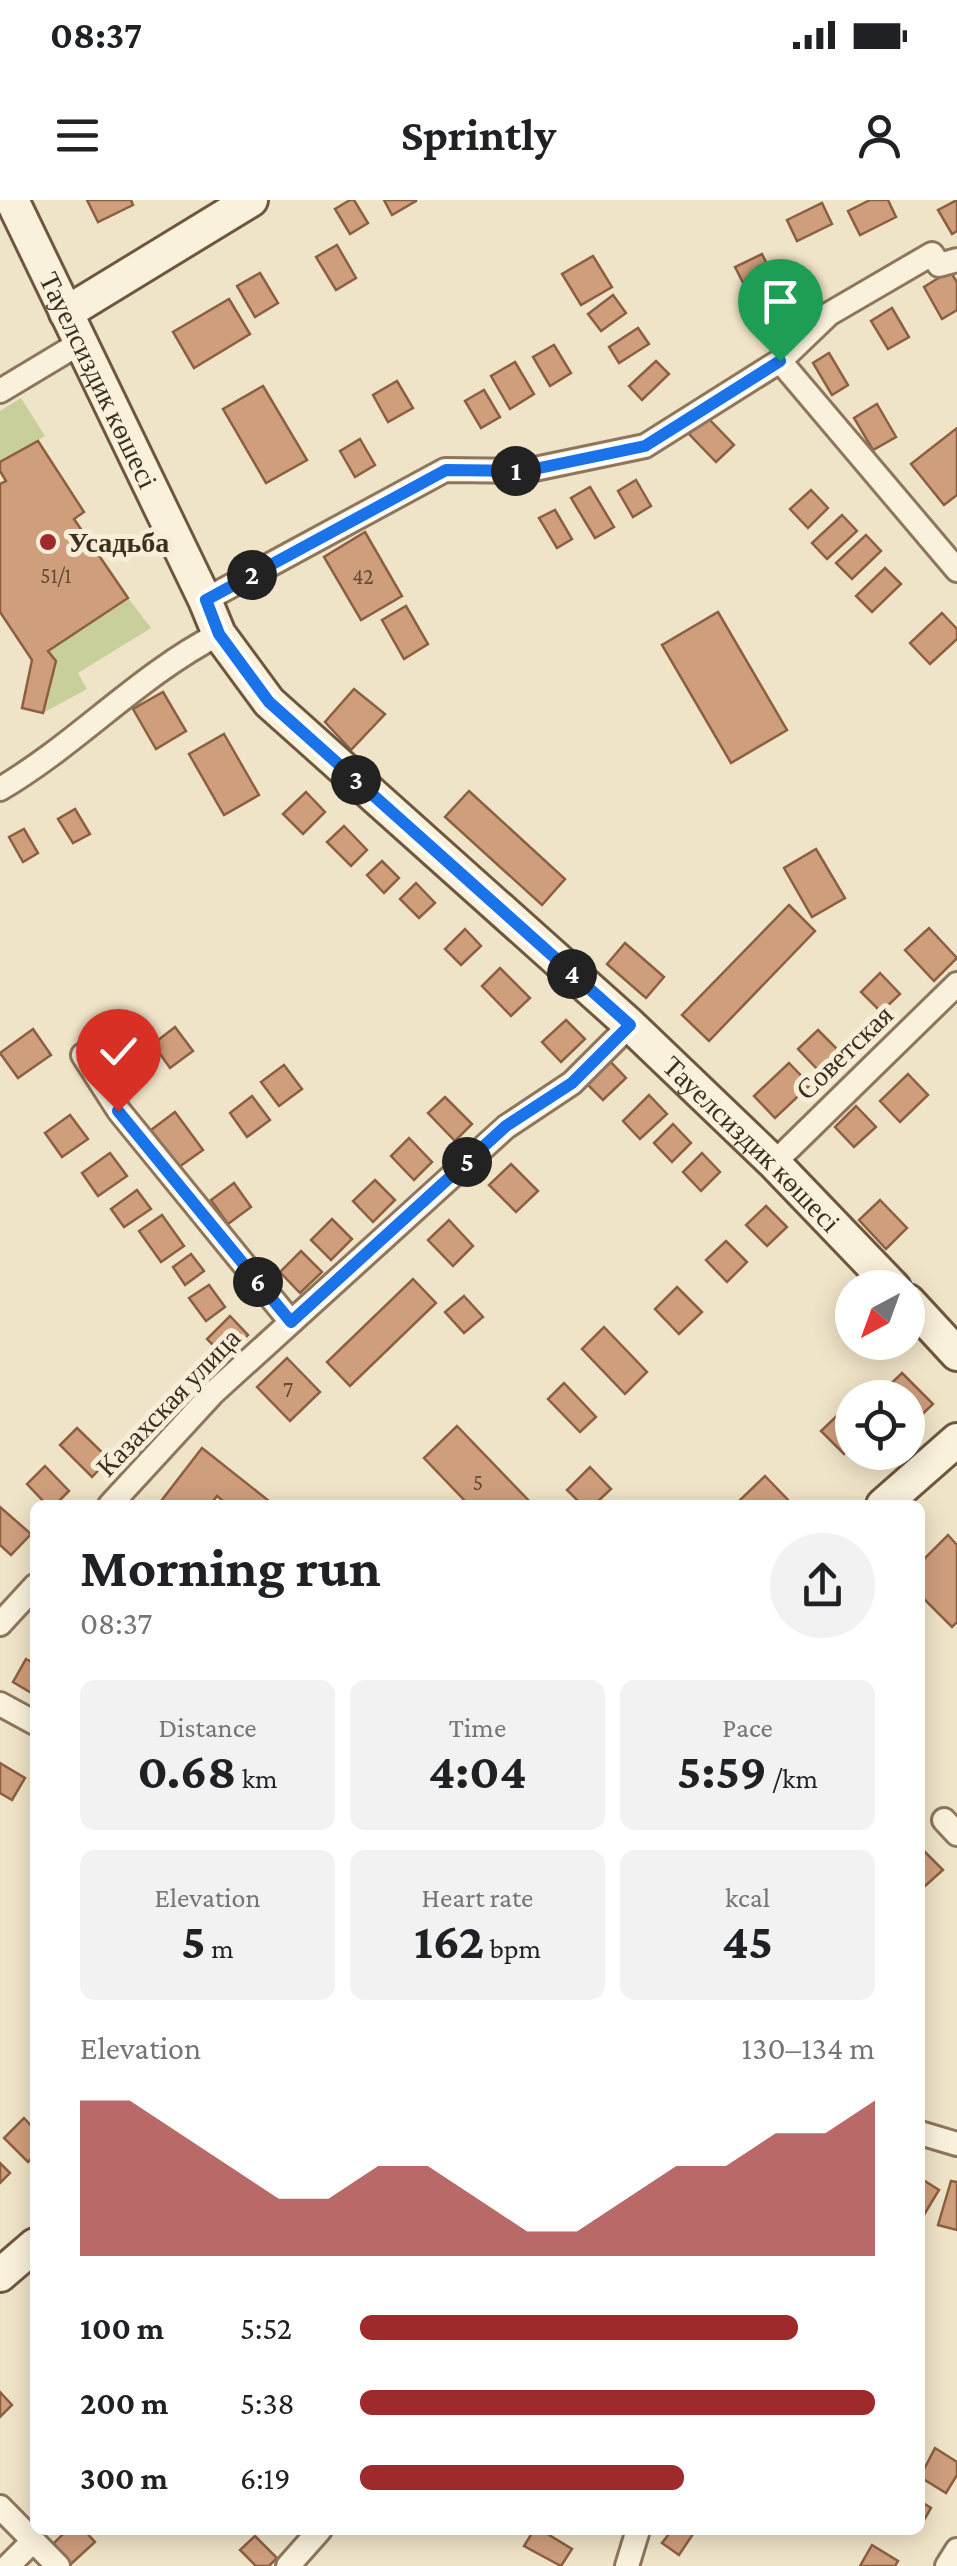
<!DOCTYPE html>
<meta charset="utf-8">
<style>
body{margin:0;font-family:"Crimson Pro",serif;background:#f2f2f2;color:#202124;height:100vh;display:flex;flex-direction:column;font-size:38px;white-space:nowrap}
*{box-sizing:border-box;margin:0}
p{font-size:32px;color:#757577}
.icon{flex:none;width:55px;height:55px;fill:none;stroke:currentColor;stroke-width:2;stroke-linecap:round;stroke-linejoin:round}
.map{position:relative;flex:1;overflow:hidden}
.panel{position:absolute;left:30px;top:1300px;width:895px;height:1035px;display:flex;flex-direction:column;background:#fff;border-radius:15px;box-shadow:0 5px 25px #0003}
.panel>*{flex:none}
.needle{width:65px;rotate:221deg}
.tools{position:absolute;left:835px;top:1070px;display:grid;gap:20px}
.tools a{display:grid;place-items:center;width:90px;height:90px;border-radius:50%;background:#fff;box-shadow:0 5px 25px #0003;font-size:50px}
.pin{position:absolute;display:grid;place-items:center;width:85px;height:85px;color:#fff;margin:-102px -42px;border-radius:50% 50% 50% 0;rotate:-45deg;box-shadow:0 0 10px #0007}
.pin .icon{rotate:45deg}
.km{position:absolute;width:50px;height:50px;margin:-25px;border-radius:50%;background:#222;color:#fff;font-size:28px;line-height:50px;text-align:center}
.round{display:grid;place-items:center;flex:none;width:105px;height:105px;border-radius:52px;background:#f2f2f2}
.headline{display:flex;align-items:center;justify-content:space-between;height:170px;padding:0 50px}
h1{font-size:55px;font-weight:700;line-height:75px}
.stats{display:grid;grid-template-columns:repeat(3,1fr);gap:15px;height:170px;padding:10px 50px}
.stats div{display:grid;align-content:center;border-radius:15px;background:#f2f2f2;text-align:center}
.stats b{font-size:50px;font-weight:700}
.stats small{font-size:28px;font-weight:400}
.stats p{font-size:28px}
.chart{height:280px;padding:20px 50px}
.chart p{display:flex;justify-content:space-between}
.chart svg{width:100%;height:180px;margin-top:10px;fill:#9e2a2b;opacity:.7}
ul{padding:0 50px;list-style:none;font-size:32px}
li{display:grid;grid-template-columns:160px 120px 1fr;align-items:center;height:75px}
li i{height:25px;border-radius:12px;background:#9e2a2b}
.status{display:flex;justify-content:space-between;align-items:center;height:70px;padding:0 50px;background:#fff;direction:ltr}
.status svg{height:28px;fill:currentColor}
header{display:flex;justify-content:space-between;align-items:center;height:130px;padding:0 50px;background:#fff;font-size:45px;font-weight:700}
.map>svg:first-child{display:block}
.green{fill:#c9cf9b}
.building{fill:#cf9f7d;stroke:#8d5f41;stroke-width:2.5}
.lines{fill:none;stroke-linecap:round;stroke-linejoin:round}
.street-casing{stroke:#8d765c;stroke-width:28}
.secondary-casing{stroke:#6f573f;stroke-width:38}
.street{stroke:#faf1dc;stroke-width:22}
.secondary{stroke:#faf1dc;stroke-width:32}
.route-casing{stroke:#fff;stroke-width:20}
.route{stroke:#1a73e8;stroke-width:12}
.poi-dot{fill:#9e2a2b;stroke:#f7eed8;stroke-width:4}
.labels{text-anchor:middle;stroke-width:10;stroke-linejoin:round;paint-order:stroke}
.number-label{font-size:22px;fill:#624a37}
.street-label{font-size:28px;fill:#3d2e20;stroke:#f7eed8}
.poi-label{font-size:28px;font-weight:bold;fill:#3d2e20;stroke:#f7eed8;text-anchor:start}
</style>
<div class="status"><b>08:37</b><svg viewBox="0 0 49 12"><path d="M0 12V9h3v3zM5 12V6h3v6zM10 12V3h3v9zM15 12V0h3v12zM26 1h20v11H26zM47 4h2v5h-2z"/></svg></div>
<header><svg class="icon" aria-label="menu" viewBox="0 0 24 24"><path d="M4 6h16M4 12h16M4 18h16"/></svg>Sprintly<svg class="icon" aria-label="person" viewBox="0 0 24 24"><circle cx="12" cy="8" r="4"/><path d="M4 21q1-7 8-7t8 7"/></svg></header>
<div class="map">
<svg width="957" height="2366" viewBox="0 0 957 2366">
<rect width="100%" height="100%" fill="#f0e4c8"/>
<g class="green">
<polygon points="21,198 45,236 0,262 0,211"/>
<polygon points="128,398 151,428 78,473 87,489 43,513 56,461 48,451"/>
</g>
<g class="building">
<polygon points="87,0 131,0 133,5 98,22"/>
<polygon points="350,0 354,0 368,23 350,34 335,9"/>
<polygon points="384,0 416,0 416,1 392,15"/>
<polygon points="870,0 888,0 896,17 860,35 848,11"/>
<polygon points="957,0 957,31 952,34 938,10"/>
<polygon points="822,3 832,24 797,41 787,20"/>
<polygon points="337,45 356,78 336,90 316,57"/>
<polygon points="762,54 778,87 752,100 735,67"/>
<polygon points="593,56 612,87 581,105 562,74"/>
<polygon points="950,71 957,82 957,110 942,119 924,87"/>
<polygon points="260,73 278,103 255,117 237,86"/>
<polygon points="613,95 626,113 601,131 588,114"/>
<polygon points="229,99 250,134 194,168 173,132"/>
<polygon points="892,108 909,137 888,149 871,121"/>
<polygon points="638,128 649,144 619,163 609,147"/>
<polygon points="554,145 571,173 550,186 533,157"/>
<polygon points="829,153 848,185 832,195 813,163"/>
<polygon points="656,161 669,174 642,200 629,186"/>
<polygon points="515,162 534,194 510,209 491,176"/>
<polygon points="397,181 413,208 388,222 373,195"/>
<polygon points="263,186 307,260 266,283 223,209"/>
<polygon points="484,190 500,217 481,228 465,201"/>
<polygon points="877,204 896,237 873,250 854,218"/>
<polygon points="707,217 734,245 716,262 689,234"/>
<polygon points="957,228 957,295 944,305 911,264"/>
<polygon points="360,239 375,265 355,277 340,251"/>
<polygon points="38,241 84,312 74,319 128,398 48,451 56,461 43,513 22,508 32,460 0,412 0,284 6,281 0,271 0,262"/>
<polygon points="636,280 651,306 633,317 618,291"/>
<polygon points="590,287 614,327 595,338 571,298"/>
<polygon points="811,290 828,308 808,328 790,309"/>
<polygon points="555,310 572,339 557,348 539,318"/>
<polygon points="842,315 857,331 827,359 812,343"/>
<polygon points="365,332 402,396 361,420 324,357"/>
<polygon points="866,335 881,351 852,379 836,363"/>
<polygon points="885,368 901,384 872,412 856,396"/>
<polygon points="406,406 428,444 404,459 382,420"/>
<polygon points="718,412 787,530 731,563 662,445"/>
<polygon points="942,413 957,429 957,439 930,464 910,443"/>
<polygon points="354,489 385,514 351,550 325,522"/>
<polygon points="163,492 186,531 156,549 133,509"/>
<polygon points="224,534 259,595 224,615 189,554"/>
<polygon points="469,591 565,679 542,705 445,617"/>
<polygon points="306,592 325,612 303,634 283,614"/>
<polygon points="75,609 90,634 73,643 58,619"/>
<polygon points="344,626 367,650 351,666 327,642"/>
<polygon points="24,629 38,653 23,662 9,637"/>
<polygon points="816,649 845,698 812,717 784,668"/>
<polygon points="382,661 399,678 384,693 367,675"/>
<polygon points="416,683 435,703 419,718 400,699"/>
<polygon points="789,705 815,731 709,841 682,815"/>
<polygon points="929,728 957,758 934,781 905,750"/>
<polygon points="465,729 481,746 461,765 445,749"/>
<polygon points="625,743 664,777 646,798 607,764"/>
<polygon points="500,768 530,798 511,816 482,786"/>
<polygon points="880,773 900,794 881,812 861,792"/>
<polygon points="566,820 585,839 561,862 542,842"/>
<polygon points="175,827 193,851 170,868 153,844"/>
<polygon points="33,829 51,855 18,878 0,853"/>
<polygon points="818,830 840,852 820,872 798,849"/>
<polygon points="115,847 133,871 110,888 92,864"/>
<polygon points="607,858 626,878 603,900 584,881"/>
<polygon points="789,863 810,885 775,918 754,896"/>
<polygon points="284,865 302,889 279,906 261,882"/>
<polygon points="908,874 928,895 900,922 880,901"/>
<polygon points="649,895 667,914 640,939 623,921"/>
<polygon points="252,896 270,920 247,937 230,913"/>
<polygon points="445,897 472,924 455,941 428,913"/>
<polygon points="856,906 876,927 854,947 835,927"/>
<polygon points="175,912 203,950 179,967 151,930"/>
<polygon points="70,915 88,939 62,957 45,933"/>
<polygon points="673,924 691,943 672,962 654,943"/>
<polygon points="409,938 432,962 414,980 391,956"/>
<polygon points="110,953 127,976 98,996 82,973"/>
<polygon points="702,953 720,972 701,991 683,972"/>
<polygon points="511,964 538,991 516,1012 489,985"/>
<polygon points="375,980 395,1000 373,1022 353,1001"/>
<polygon points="234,983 251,1007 228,1024 211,1000"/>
<polygon points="137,990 151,1009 124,1027 111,1009"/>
<polygon points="880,1000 907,1028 886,1049 859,1020"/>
<polygon points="766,1006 787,1027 767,1046 746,1025"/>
<polygon points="162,1015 184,1046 161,1062 139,1031"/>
<polygon points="332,1019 352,1039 331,1060 311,1040"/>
<polygon points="449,1020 473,1046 453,1066 428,1040"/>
<polygon points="726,1041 747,1062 727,1082 706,1060"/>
<polygon points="301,1051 322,1072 300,1093 280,1072"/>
<polygon points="191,1054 204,1071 185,1085 173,1067"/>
<polygon points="413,1079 436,1103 350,1186 327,1162"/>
<polygon points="209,1085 225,1107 206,1121 189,1098"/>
<polygon points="677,1087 702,1112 679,1134 655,1109"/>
<polygon points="464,1096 483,1117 464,1133 445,1112"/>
<polygon points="230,1116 248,1135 225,1157 207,1139"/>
<polygon points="604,1127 647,1172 625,1194 582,1149"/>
<polygon points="287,1158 320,1192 290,1221 257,1187"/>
<polygon points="902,1173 933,1204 908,1228 908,1198 876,1198"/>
<polygon points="564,1183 596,1217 580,1232 548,1199"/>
<polygon points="844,1209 852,1217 852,1246 844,1254 821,1231"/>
<polygon points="457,1226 533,1305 469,1305 424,1258"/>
<polygon points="77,1228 109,1259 92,1277 60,1245"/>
<polygon points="202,1248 274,1305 228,1305 217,1296 210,1305 158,1305"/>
<polygon points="45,1266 69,1291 55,1305 47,1305 27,1284"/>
<polygon points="590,1267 611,1289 594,1305 582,1305 567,1290"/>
<polygon points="765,1276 790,1302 787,1305 743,1305 739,1301"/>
<polygon points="0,1307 31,1334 11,1355 0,1345"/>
<polygon points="948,1335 957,1345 957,1422 952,1427 920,1395 920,1363"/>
<polygon points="26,1459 35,1464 35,1495 13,1482"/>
<polygon points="0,1563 25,1578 12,1600 0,1593"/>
<polygon points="924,1651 943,1670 925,1686 920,1681 920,1655"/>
<polygon points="24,1918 35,1930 35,1955 28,1962 4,1938"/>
<polygon points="0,1963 10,1973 0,1983"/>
<polygon points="920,1978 939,1990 924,2015 920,2012"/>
<polygon points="951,1981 957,1982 957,2030 938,2025"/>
<polygon points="0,2192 12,2205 0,2217"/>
<polygon points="935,2248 957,2262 957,2275 946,2293 920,2277"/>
<polygon points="920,2301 931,2308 920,2327"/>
<polygon points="67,2330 84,2330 95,2342 71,2364 52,2345"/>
<polygon points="534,2330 541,2330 572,2349 561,2366 524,2346"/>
<polygon points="672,2330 688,2330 693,2334 679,2355 662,2343"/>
<polygon points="255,2336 277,2358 269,2366 256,2366 240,2350"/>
<polygon points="872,2345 898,2361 895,2366 860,2366"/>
</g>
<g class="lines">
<defs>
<g id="street">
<polyline points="780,161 957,370"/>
<polyline points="0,191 80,143"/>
<polyline points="205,400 445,270 525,271 645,246 780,161 829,114 932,54 939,65 957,60"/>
<path d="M 0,589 C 77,544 139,475 219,434"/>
<polyline points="83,855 119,911 291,1122"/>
<polyline points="774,963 957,784"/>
<polyline points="110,1305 213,1193 506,927 572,883 630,825"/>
<polyline points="0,1424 35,1386"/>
<polyline points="0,1504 35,1523"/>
<polyline points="944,1620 957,1634"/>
<polyline points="920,1933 957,1944"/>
<polyline points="0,2307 58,2366"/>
<polyline points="8,2366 33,2341"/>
<polyline points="288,2366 320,2330"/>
<polyline points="627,2366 638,2330"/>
<polyline points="947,2366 957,2350"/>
</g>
<g id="secondary">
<path id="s1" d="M 12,0 L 205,400 L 219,434 L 269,502 L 630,825 L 774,963 L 894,1088"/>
<polyline points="66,113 251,0"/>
<polyline points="908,1101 957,1154"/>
<polyline points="883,1305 957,1240"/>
<polyline points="0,2075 35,2045"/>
</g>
</defs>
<use href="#street" class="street-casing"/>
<use href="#secondary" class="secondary-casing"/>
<use href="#street" class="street"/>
<use href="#secondary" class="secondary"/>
</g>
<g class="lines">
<defs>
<polyline id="route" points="118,911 291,1122 506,926 572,883 630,825 269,502 219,434 206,400 446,270 525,271 645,246 780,161"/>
</defs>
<use href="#route" class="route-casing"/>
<use href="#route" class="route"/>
</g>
<circle class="poi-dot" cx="48" cy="342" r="10"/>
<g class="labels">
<g class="number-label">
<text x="56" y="383">51/1</text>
<text x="363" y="384">42</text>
<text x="288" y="1197">7</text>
<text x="478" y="1290">5</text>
</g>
<g class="street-label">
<text dy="10" stroke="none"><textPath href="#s1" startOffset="200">Тауелсиздик көшесі</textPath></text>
<text transform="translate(844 852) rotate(-44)" y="10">Советская</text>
<text dy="10" stroke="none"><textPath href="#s1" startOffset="1220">Тауелсиздик көшесі</textPath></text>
<text transform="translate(168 1202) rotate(-46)" y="10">Казахская улица</text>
</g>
<g class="poi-label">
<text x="68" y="352">Усадьба</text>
</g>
</g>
</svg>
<div class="tools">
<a><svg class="needle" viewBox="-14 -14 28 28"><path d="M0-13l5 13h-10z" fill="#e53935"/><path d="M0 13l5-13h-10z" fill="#757577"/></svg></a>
<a><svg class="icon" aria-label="locate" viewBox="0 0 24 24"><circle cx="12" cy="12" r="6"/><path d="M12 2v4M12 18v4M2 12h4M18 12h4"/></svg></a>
</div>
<div class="pin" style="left:780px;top:161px;background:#1e9e55"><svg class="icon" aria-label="arrive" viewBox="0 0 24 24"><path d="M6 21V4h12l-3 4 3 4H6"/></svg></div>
<div class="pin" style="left:118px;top:911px;background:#d93025"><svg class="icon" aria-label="check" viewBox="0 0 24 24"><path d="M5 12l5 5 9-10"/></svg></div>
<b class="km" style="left:516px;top:271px">1</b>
<b class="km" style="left:252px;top:375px">2</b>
<b class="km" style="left:356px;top:580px">3</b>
<b class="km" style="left:572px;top:774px">4</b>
<b class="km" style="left:467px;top:962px">5</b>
<b class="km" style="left:258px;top:1082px">6</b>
<section class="panel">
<div class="headline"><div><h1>Morning run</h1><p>08:37</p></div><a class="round"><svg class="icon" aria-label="share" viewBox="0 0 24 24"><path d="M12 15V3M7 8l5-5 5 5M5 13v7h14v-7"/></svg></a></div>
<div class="stats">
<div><p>Distance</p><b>0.68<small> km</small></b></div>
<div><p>Time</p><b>4:04</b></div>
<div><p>Pace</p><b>5:59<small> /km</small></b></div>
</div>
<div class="stats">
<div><p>Elevation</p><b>5<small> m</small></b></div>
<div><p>Heart rate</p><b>162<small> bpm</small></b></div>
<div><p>kcal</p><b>45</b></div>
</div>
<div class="chart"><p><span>Elevation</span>130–134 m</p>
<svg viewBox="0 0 160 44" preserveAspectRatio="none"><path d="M0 44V6L10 6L20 14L30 22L40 30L50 30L60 22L70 22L80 30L90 38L100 38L110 30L120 22L130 22L140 14L150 14L160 6V44z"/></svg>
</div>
<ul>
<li><b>100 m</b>5:52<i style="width:85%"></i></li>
<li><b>200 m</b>5:38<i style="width:100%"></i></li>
<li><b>300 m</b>6:19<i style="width:63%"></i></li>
</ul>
</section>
</div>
